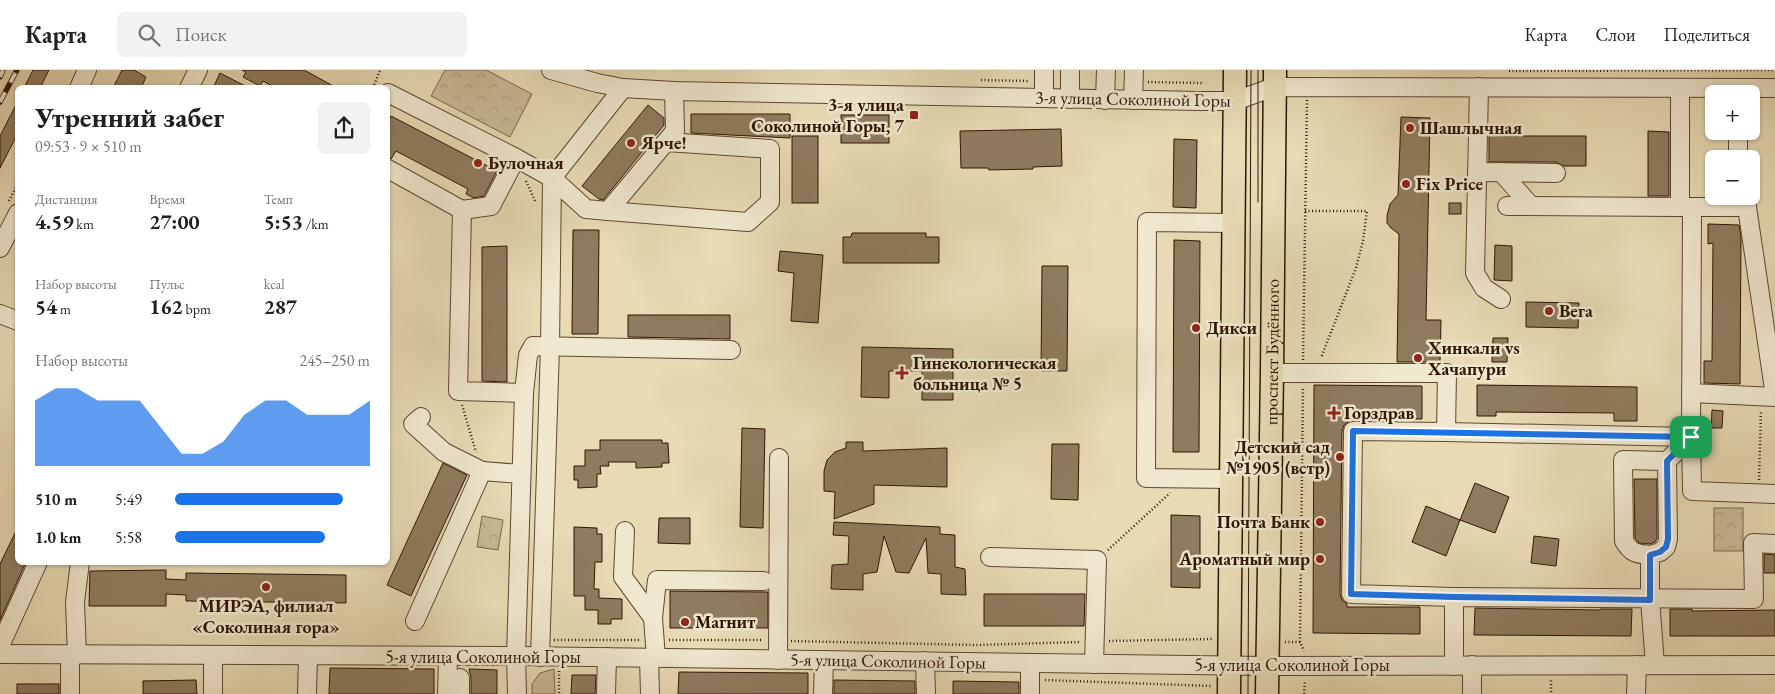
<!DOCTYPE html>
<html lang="ru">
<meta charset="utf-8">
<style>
body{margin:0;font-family:"EB Garamond",serif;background:#f2f2f2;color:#202124;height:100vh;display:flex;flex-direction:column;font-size:19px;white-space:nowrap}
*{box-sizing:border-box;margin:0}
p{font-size:16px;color:#757577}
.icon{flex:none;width:28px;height:28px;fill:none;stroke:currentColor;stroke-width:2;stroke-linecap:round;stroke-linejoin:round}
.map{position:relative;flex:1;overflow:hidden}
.panel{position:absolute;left:15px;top:15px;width:375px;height:480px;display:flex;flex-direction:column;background:#fff;border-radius:8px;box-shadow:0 1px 4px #0004}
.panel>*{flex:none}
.tools{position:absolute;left:1705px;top:15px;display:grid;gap:10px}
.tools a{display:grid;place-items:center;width:55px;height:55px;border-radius:8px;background:#fff;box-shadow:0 1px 4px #0004;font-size:25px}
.pin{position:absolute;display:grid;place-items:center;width:42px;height:42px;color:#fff;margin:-21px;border-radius:10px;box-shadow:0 2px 8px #0006}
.round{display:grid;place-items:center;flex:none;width:52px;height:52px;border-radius:8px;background:#f2f2f2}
.summary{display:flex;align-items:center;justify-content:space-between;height:85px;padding:0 20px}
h1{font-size:28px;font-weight:700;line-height:38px}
.metrics{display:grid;grid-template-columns:repeat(3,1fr);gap:8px;height:85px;padding:5px 20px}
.metrics div{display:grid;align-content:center}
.metrics b{font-size:21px;font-weight:700}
.metrics small{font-size:14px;font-weight:400}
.metrics p{font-size:14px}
.chart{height:140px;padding:10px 20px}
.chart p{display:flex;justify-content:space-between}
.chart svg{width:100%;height:90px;margin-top:5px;fill:#1a73e8;opacity:.7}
ul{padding:0 20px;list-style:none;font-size:16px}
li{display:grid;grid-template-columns:80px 60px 1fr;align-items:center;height:38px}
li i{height:12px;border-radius:6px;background:#1a73e8}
header{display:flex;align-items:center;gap:30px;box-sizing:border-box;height:70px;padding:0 25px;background:#fff;border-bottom:1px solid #e0e0e0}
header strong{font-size:24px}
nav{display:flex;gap:28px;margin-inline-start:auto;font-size:18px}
.search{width:350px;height:45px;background:#f2f2f2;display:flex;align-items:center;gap:12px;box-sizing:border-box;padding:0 18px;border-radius:8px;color:#757577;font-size:19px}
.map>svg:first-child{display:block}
.grass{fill:#c8b996;stroke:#7c674c}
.forest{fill:url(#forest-crowns);stroke:#7c674c}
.building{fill:#8f7b5f;stroke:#301503}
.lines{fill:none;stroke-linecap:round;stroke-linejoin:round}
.minor-casing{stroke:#5e462f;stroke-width:20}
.major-casing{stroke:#301503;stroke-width:25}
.path{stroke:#301503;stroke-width:2.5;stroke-dasharray:1 2.5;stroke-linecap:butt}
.minor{stroke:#efe7ce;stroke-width:18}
.major{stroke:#e7dab4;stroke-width:22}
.tram{stroke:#301503;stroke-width:1}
.rail-casing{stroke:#301503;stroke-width:5.5}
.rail{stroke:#efe7ce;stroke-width:4;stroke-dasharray:11;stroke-linecap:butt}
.route-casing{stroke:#fff;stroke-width:10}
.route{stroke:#1a73e8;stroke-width:6}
.poi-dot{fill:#8f2418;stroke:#efe7ce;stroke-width:2}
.labels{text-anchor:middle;stroke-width:5;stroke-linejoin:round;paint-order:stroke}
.street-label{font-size:18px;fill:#301503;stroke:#efe7ce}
.poi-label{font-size:18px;font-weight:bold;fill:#301503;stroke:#efe7ce;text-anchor:start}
</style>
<header>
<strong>Карта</strong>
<div class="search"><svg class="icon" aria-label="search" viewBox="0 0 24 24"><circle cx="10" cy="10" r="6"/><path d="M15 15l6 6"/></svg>Поиск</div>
<nav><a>Карта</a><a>Слои</a><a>Поделиться</a></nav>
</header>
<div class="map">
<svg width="1775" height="624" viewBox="0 0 1775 624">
<defs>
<pattern id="forest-crowns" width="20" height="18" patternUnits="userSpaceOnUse" patternTransform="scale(1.25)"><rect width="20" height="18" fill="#c8b996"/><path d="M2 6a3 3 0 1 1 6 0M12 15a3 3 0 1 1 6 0" fill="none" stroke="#ac9e80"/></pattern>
</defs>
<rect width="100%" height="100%" fill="#e7dab4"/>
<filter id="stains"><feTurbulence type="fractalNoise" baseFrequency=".004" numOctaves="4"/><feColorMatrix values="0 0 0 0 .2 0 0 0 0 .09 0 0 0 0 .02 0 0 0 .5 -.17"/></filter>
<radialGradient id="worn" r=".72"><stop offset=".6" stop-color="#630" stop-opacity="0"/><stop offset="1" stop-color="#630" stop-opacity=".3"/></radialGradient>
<polygon class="grass" points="554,599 555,624 532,624 532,614 540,603"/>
<g class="forest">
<polygon points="445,0 486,0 532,24 510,67 431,26"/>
<rect x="1714" y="438" width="29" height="43"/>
<polygon points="482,446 503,450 498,480 477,477"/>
</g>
<g class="building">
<polygon points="33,0 49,0 40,18 24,18"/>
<polygon points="122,0 134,0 146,7 141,18 113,18"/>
<polygon points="242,0 304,0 337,18 276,18 263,11 260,16 243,7 246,2"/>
<polygon points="220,3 249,18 213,18"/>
<polygon points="18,31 18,63 0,98 0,66"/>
<polygon points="648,35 664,48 664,55 603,130 599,129 582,116"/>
<polygon points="691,44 790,44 790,68 691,63"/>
<rect x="841" y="45" width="48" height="28"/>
<polygon points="391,46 497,101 484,126 474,128 466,124 468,119 396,81 391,89 388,88 388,53"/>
<polygon points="1401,47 1430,48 1426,250 1441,250 1440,292 1397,292 1399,164 1391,158 1387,153 1387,146 1390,134 1398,125"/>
<polygon points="1061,59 1062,96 1033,97 1033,99 989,100 988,98 961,98 960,61"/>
<polygon points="1648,61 1669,62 1669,126 1648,126"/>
<rect x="792" y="66" width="26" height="67"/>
<polygon points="1489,66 1586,66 1586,96 1563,96 1556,92 1489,92"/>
<polygon points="1174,69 1197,70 1196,138 1173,137"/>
<rect x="1449" y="133" width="12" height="11"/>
<polygon points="1708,154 1739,155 1741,166 1740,314 1704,313 1704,291 1712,291 1713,173 1708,174"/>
<polygon points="573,160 599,160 598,264 572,264"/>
<polygon points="852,163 926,163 926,167 939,167 939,193 843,193 843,167 851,167"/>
<polygon points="1174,170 1200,171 1199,382 1173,382"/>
<polygon points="1495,175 1512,176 1512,211 1494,210"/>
<polygon points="507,176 507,312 482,311 482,177"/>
<polygon points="780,181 823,185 818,253 791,251 794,203 778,201"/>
<polygon points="1042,196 1068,196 1067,301 1041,301"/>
<polygon points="1526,232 1579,233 1578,258 1526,257"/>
<polygon points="628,245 730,245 730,269 628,267"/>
<polygon points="1493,268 1508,268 1507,292 1492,292"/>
<polygon points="862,277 953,279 953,330 922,330 922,301 889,301 889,328 861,327"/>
<polygon points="1314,315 1422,316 1422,349 1404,349 1404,343 1348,343 1348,352 1344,355 1342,361 1340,524 1342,530 1347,534 1347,537 1420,537 1420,564 1313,563"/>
<polygon points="1477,315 1637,317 1637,351 1614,351 1614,343 1496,342 1496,346 1477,346"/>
<polygon points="1712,340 1723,341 1722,358 1711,358"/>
<polygon points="742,358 765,359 763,458 740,457"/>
<polygon points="600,370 662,370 662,373 668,373 669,393 662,393 662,397 636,398 636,392 608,392 609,396 600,396 601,404 597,404 597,417 578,418 578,410 574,410 574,396 585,396 585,380 600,380"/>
<polygon points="846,372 863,372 863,381 947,378 947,417 874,415 874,434 834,449 835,422 824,421 824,401 827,390 835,382 846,378"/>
<polygon points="1052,374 1079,374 1078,430 1051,429"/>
<polygon points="443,393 467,405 411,526 387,515"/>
<polygon points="1634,409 1657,409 1657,468 1655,472 1650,474 1639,473 1635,468"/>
<polygon points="1475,413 1509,427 1495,463 1460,450"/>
<polygon points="1426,436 1460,450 1446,486 1412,472"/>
<polygon points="1171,445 1200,446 1200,518 1171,517"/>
<polygon points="659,448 690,448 690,474 658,473"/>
<polygon points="834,452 940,457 940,464 955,465 955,497 965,499 966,525 941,524 941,504 928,503 926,468 909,503 896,502 884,466 877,502 863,504 863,520 831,519 832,495 848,494 849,466 833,465"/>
<polygon points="18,457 18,492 26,492 0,550 0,494"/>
<polygon points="574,457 597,458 597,464 602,464 602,492 595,492 594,519 599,519 599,528 622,529 622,549 611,549 611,554 598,554 598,540 585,540 585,526 574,526"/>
<polygon points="1534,466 1559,469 1556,496 1531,493"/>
<polygon points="1764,484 1775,485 1775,503 1764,503"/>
<polygon points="166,500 166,509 186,510 186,503 346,505 346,533 186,531 186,525 166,524 166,536 89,536 90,501"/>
<polygon points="670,521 768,522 768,558 670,558"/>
<polygon points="984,524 1085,524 1084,556 984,556"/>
<polygon points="1475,538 1600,540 1600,539 1632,539 1631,566 1474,565"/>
<polygon points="1670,539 1692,539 1692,541 1775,540 1775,566 1670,566"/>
<polygon points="330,598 434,599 434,624 329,624"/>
<polygon points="469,599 497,600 497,624 471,624 471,608"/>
<polygon points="679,602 808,603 808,624 678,624"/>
<polygon points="572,605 596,605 595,624 571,624"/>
<polygon points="196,610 197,624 143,624 143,611"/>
<polygon points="834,610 915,611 915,624 834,624"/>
<polygon points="953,611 1019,612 1019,624 953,624"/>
<rect x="17" y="614" width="42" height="10"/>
</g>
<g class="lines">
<defs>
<g id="minor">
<polyline points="551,0 597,13 623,18 674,21 1201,31 1235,31 1274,17 1775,18"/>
<polyline points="1479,17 1475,203 1484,218 1501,229"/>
<polyline points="79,18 87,0"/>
<polyline points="189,18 198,0"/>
<polyline points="388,23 516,88 552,108 586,139 608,141 675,61 674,21"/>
<polyline points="1680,27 1680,137 1747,137"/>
<polyline points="1044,28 1044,0"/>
<polyline points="1070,29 1070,0"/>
<polyline points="1105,30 1106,0"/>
<polyline points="1133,30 1134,0"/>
<polyline points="1738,61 1738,89"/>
<polyline points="516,88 491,136 462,140 458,321 524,323"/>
<polyline points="388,99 462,140"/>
<polyline points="1477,102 1556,103"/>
<polyline points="1501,102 1531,136"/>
<polyline points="1741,126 1747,137 1775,326"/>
<polyline points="1507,136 1680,137"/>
<polyline points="608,141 748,152 770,132 770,79 666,72"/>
<polyline points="0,178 18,143"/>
<polyline points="0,244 18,251"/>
<polyline points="1272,303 1447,303 1446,362 1353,361 1351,524 1454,527"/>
<polyline points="1691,323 1775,327"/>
<polyline points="421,347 413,354 444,382 482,401"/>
<polyline points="1446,362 1691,367 1692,421 1775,424"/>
<polyline points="1231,409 1146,408 1147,152 1233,153"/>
<polyline points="625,461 623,507 653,548 656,588"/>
<path d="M 1650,485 C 1636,484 1631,483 1624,471 L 1623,390 L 1667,391"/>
<polyline points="990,487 1097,490 1094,594"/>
<polyline points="653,548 657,510 764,511"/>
<polyline points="415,551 482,401 521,404"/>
<polyline points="0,576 38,492"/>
<polyline points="0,584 516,586 1267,596 1775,595"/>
<polyline points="70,585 70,624"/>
<polyline points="77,585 75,532 80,492"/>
<polyline points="540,587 550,277 552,108 623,18"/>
<polyline points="649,588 650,624"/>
<polyline points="778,590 779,388"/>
<polyline points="925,591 926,624"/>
<polyline points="1655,595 1650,529 1650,485 1660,482 1666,477 1668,469 1667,391 1691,367 1692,137"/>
<polyline points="1454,596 1454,527 1754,529 1753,473 1775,474"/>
<polyline points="213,624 213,585"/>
<polyline points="307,624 308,586"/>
<polyline points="447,624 448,587"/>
<polyline points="460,624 460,608"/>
<polyline points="517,624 516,586 524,323 528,285 533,276 731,280"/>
<polyline points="606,624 607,587"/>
<polyline points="823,624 824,590"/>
<polyline points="1030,624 1030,593"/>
<polyline points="1472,624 1472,595"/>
<polyline points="1636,624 1637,595"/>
</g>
<g id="major">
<polyline points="1229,624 1235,0"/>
<path id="s1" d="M 1267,624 L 1272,303 L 1275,0"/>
</g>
</defs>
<use href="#minor" class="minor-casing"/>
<use href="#major" class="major-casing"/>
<g class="path">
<polyline points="1509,1 1775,0"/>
<polyline points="981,10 1030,11"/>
<polyline points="1148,12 1202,13"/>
<polyline points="373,18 380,0"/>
<polyline points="526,111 536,133"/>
<polyline points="9,131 18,113"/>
<polyline points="1305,141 1367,141 1363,171 1356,198 1321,288"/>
<polyline points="1303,290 1307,30"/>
<polyline points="462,335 476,382"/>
<polyline points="1759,410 1761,340"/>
<polyline points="1108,480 1170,423"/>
<polyline points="554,570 641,570"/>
<polyline points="669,570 763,570"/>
<polyline points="791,571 976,575 1081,572"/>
<polyline points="1109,571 1212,569"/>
<polyline points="1285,572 1300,572 1304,581"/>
<polyline points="1300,572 1303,318"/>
<polyline points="559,601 559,624"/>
<polyline points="1045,610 1211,616"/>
<polyline points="1551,622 1551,609"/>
<polyline points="1304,624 1305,610"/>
</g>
<use href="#minor" class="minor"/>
<use href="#major" class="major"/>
<g class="tram">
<polyline points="1258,132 1258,0"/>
<polyline points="1248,624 1251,0"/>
</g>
<defs>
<g id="rail">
<polyline points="0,7 3,0"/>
<polyline points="0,32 17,0"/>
</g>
</defs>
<use href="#rail" class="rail-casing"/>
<use href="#rail" class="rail"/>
</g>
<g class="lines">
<defs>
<polygon id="route" points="1353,361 1691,367 1667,391 1668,469 1666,477 1660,482 1650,485 1650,530 1454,527 1351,524"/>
</defs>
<use href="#route" class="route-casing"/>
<use href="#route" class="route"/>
</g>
<g class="poi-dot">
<rect x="909" y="40" width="10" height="10" rx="2.5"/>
<circle cx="1410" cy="58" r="5"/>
<circle cx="631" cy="73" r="5"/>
<circle cx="478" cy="93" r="5"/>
<circle cx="1406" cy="114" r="5"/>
<circle cx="1549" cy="241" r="5"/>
<circle cx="1196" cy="258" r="5"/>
<circle cx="1418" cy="288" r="5"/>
<path d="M899.5 295.5h5v5h5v5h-5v5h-5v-5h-5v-5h5z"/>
<path d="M1331.5 335.5h5v5h5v5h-5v5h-5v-5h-5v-5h5z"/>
<circle cx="1340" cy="387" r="5"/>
<circle cx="1320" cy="452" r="5"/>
<circle cx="1320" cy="489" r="5"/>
<circle cx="266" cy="517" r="5"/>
<circle cx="685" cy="552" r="5"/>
</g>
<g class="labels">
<g class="street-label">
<text transform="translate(1133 29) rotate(1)" y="6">3-я улица Соколиной Горы</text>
<text dy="6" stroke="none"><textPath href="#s1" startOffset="342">проспект Будённого</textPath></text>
<text x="483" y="593">5-я улица Соколиной Горы</text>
<text transform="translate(888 591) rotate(1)" y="6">5-я улица Соколиной Горы</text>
<text x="1292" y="601">5-я улица Соколиной Горы</text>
</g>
<g class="poi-label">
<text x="904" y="41" text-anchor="end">3-я улица<tspan x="904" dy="21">Соколиной Горы, 7</tspan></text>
<text x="1420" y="64">Шашлычная</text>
<text x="641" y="79">Ярче!</text>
<text x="488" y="99">Булочная</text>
<text x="1416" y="120">Fix Price</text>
<text x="1559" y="247">Вега</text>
<text x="1206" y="264">Дикси</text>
<text x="1428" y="284">Хинкали vs<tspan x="1428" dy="21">Хачапури</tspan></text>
<text x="913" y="299">Гинекологическая<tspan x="913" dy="21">больница № 5</tspan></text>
<text x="1344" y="349">Горздрав</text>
<text x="1330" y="383" text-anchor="end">Детский сад<tspan x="1330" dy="21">№1905 (встр)</tspan></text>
<text x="1310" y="458" text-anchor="end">Почта Банк</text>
<text x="1310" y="495" text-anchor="end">Ароматный мир</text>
<text x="266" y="542" text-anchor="middle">МИРЭА, филиал<tspan x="266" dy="21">«Соколиная гора»</tspan></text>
<text x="695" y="558">Магнит</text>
</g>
</g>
<rect width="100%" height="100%" filter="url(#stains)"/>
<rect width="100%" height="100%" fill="url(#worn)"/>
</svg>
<div class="tools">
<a>+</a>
<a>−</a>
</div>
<div class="pin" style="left:1691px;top:367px;background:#1e9e55"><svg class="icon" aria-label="arrive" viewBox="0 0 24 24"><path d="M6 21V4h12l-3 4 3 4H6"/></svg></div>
<section class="panel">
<div class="summary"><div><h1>Утренний забег</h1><p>09:53 · 9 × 510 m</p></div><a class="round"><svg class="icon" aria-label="share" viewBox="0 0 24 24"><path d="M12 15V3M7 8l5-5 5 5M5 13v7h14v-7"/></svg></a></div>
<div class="metrics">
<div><p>Дистанция</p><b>4.59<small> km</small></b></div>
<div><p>Время</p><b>27:00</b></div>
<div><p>Темп</p><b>5:53<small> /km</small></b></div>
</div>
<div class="metrics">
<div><p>Набор высоты</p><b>54<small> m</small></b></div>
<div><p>Пульс</p><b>162<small> bpm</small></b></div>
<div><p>kcal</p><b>287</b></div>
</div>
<div class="chart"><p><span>Набор высоты</span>245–250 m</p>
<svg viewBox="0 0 160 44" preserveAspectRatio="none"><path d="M0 44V12L10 6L20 6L30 12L40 12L50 12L60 25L70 38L80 38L90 32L100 19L110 12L120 12L130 19L140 19L150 19L160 12V44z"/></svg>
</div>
<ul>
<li><b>510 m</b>5:49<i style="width:86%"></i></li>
<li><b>1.0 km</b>5:58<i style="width:77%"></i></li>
</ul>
</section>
</div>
